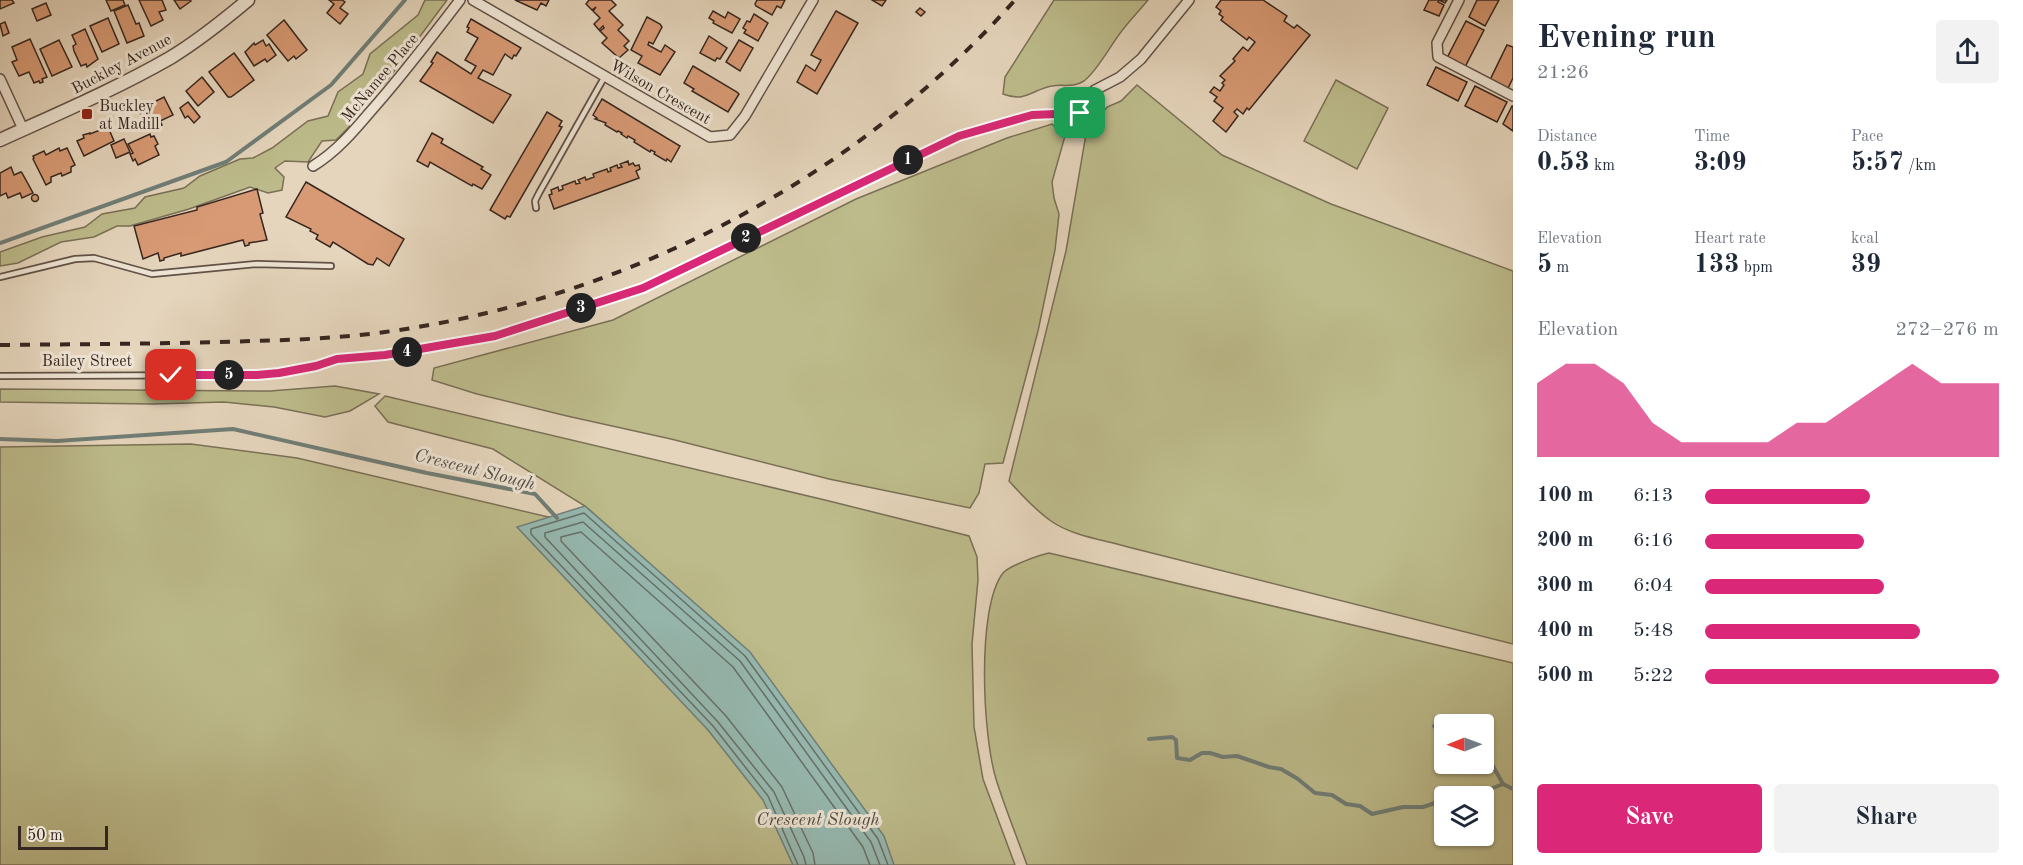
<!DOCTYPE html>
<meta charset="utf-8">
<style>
body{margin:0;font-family:"Old Standard TT",serif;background:#f2f2f3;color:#1f2937;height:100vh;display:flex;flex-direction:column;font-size:22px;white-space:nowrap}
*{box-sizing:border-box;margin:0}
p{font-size:20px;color:#747a83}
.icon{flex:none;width:33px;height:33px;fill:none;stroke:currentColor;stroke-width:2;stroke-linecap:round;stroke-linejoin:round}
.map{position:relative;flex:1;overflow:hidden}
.panel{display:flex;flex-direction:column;background:#fff;width:510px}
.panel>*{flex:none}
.needle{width:39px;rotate:269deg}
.fabs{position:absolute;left:1434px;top:714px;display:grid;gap:12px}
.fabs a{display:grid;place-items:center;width:60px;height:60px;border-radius:6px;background:#fff;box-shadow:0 2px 4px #0004;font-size:30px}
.scale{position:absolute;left:18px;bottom:15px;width:90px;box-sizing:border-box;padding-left:6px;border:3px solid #362620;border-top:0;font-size:16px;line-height:21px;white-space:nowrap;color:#362620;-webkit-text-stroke:4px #eee4d3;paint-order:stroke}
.pin{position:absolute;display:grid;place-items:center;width:51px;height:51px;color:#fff;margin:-26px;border-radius:12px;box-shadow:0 3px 9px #0006}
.km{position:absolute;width:30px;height:30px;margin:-15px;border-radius:50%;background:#222;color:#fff;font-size:16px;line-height:30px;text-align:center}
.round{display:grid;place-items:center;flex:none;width:63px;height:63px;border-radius:6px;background:#f2f2f3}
.overview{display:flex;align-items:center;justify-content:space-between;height:102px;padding:0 24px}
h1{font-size:33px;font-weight:600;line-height:45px}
.metrics{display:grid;grid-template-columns:repeat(3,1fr);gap:9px;height:102px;padding:6px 24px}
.metrics div{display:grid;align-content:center}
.metrics b{font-size:26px;font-weight:600}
.metrics small{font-size:16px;font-weight:400}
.metrics p{font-size:16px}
.chart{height:168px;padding:12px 24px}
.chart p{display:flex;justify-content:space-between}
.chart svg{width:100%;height:108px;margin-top:6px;fill:#db2777;opacity:.7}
.cta{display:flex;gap:12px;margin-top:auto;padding:12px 24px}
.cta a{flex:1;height:69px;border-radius:6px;background:#db2777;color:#fff;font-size:24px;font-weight:600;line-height:69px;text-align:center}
.cta a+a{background:#f2f2f3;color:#1f2937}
ul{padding:0 24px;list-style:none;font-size:20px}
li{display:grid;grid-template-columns:96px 72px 1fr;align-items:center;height:45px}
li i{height:15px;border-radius:8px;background:#db2777}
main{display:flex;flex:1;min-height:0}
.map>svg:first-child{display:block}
.green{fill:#bdbb8b;stroke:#7a7056;stroke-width:1.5;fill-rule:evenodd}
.water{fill:#96b9b1;stroke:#707e77;stroke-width:1.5}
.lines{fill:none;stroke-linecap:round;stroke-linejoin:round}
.shore{stroke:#667068;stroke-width:1.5}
.stream{stroke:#707e77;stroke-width:4}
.building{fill:#d89a74;stroke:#362620;stroke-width:1.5}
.service-casing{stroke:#625247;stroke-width:8}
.minor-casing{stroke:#625247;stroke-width:12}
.tertiary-casing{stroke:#625247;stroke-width:15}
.service{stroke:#eee4d3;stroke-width:4.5}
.minor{stroke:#eee4d3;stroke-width:9}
.tertiary{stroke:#eee4d3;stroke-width:12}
.rail{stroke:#362620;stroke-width:4;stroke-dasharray:10 10;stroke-linecap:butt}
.route-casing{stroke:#fff;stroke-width:12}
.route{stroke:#db2777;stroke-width:8}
.poi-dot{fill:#8f2418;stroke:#eee4d3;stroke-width:2}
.labels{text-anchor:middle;stroke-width:6;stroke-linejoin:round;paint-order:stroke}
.street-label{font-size:16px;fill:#362620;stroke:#eee4d3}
.poi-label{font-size:16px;fill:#362620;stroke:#eee4d3;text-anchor:start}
.water-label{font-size:18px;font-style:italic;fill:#4e4b44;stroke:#eee4d3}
</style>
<main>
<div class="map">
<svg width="1513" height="865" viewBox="0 0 1513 865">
<rect width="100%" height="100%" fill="#e5d5bc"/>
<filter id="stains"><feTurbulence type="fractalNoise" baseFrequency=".00333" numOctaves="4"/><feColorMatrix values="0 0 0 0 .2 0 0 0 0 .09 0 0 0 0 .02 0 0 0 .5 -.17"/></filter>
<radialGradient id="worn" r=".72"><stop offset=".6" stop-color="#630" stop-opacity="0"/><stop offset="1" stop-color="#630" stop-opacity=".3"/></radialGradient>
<g class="green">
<polygon points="425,0 447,0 386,82 356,107 349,127 336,140 322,141 308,162 285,161 275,168 284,177 282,190 268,193 250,187 189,209 130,226 117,226 94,237 61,242 18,263 0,266 0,252 42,237 85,227 102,214 135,208 145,197 184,188 200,176 240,159 253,158 272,148 308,121 328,116 338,92 363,74 370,54 418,15"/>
<path d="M 1054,0 L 1148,0 C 1139,11 1129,21 1121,32 C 1110,46 1098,70 1084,81 C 1073,88 1063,84 1052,86 C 1033,89 1026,103 1003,94 L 1005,77 Z"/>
<polygon points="1336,80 1388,108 1357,169 1304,141"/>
<path d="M 1137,85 L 1222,155 L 1331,204 L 1513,271 L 1513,644 L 1128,547 C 1104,540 1072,536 1051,521 C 1035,510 1022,495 1009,481 L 1066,251 L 1086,134 L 1107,107 L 1121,101 Z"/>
<polygon points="1052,124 1065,136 1052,182 1054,198 1059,214 1055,250 1038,331 1003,463 985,464 979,493 970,508 829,479 671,439 567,416 477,394 432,380 434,368 613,320 856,199 1007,138"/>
<polygon points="335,386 379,394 350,411 325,417 274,407 224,402 152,404 0,402 0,389 270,391"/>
<polygon points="385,396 825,500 969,536 977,557 978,580 972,644 974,727 983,779 1015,865 0,865 0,447 191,444 297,458 612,532 618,535 585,506 493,449 388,422 375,406"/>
<path d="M 1049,553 L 1513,663 L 1513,865 L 1027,865 C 1017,837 1005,808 996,779 C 983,737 976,608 1003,573 C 1009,566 1039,555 1049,553 ZM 1444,724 L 1484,724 L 1484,764 L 1444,764 ZM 1444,796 L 1484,796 L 1484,836 L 1444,836 Z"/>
</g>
<polygon class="water" points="585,506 750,652 884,836 894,865 793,865 763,800 708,730 517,527"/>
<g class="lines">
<g class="shore">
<polyline points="798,865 768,796 713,726 531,534 531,529 584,513 745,656 878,839 888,865"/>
<polyline points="806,865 804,857 774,792 718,722 545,537 545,533 583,522 740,661 871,842 880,865"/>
<polyline points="815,865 813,853 782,787 726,716 561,541 561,537 581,532 733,667 863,847 870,865"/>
</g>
<g class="stream">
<polyline points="0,243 226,162 331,85 405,0"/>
<polyline points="0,439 57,441 233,429 427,473 535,494 557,518"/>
<polyline points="1434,726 1444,738"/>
<polyline points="1149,739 1172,737 1176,740 1177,758 1190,760 1202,753 1210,753 1223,757 1237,756 1269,767 1281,769 1298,779 1315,793 1332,795 1346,804 1360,806 1372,814 1403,807 1423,807 1444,800"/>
<polyline points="1484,759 1489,759 1503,784 1513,789"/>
<polyline points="1473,796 1503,784"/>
</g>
</g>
<g class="building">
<polygon points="0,0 12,0 14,3 0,9"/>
<polygon points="106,0 123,0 125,5 111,11"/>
<polygon points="139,0 162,0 166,10 159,12 163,20 151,26"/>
<polygon points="174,0 190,0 191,1 180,9"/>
<polygon points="329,0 342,0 345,2 340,8 348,14 340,24 327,13 334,4"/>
<polygon points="515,0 549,0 546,6 541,3 537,10"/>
<polygon points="589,0 611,0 616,5 609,11 623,25 618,30 629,41 624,46 628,50 619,58 602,43 607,38 600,31 604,28 603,26 599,30 594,24 600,18 593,11 596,7 592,10 586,4"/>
<polygon points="757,0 785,0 781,8 777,6 772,15 756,6 755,4"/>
<polygon points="872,0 886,0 882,6"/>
<polygon points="1221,0 1263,0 1287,16 1284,21 1294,28 1297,25 1310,35 1249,110 1247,108 1243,114 1237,109 1234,112 1238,116 1226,132 1213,121 1223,108 1214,101 1217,97 1210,92 1214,87 1220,91 1224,85 1222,83 1225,80 1220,76 1235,61 1233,59 1243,47 1248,51 1255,42 1249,37 1247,40 1221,20 1223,17 1219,14 1221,11 1216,7"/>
<polygon points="1429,0 1447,0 1445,3 1439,0 1438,2 1444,5 1439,16 1424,10"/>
<polygon points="1477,0 1499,0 1485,26 1469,17"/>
<polygon points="46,3 51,15 37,21 32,9"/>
<polygon points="128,5 136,24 139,23 144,36 127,43 114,11"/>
<polygon points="920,8 925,12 921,16 916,12"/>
<polygon points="713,11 725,18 728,12 740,19 732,33 713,23 714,21 709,18"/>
<polygon points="836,11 858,23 817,94 797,82 806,65 815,71 821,60 811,55"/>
<polygon points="754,14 768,23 758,41 744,33 746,30 743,28 747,21 750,22"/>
<polygon points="647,17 660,24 662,27 653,44 649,42 648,45 661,52 665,45 675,52 660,75 638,63 642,56 631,50"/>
<polygon points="108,18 119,44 102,52 90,26"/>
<polygon points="471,19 521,48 516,56 514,55 512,59 505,54 493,75 483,70 478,78 511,95 493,123 420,81 433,63 431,62 437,52 471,74 476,66 465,60 478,38 467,32 469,28 467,27"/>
<polygon points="284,20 307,50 296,59 294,56 288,61 267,35"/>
<polygon points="1466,21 1484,30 1465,67 1447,58"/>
<polygon points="5,22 9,33 3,36 0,24"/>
<polygon points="85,29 98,59 87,67 86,64 81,66 74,51 73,46 76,44 72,35"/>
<polygon points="709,36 727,48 720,59 717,58 715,61 700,53"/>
<polygon points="30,39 47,77 42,79 43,82 40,83 39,81 34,83 29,72 19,76 12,62 17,60 12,47"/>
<polygon points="59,40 72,67 52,76 40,49"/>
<polygon points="263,40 266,46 269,44 276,55 267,62 265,59 254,66 245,52 254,43 255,45"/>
<polygon points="739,40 753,48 740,71 726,62"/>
<polygon points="1507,45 1513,47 1513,78 1507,90 1489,82"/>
<polygon points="234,53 254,80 231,97 228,97 209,72"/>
<polygon points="693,66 737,92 739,94 728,112 692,91 694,89 684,83"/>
<polygon points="1436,67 1467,82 1458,101 1427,85"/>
<polygon points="202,77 214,92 198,106 186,91"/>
<polygon points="1475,86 1507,102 1497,122 1465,106"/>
<polygon points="164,97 173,115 160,121 162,125 155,129 153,124 147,127 140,113 152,108 150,104"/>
<polygon points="602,99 680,146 671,162 667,159 666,161 654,154 655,152 651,150 650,152 634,142 635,140 628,136 627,138 621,134 622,133 618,131 617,132 605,125 606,123 595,119 597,118 593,115"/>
<polygon points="188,102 200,117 194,123 188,116 185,118 180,108"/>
<polygon points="1512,106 1513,106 1513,131 1503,124"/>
<polygon points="547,112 562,121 559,126 562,127 510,217 507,216 505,219 490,210"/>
<polygon points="108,127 114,141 84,156 77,141 84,138 83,135 90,133 90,134"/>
<polygon points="432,133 443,139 441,143 483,167 481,169 491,175 482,189 473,184 472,186 430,162 428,167 417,161"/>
<polygon points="150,134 151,137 154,136 158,144 155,146 159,155 138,165 135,159 133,161 130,154 133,153 128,144"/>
<polygon points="124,139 130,152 116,158 111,145"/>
<polygon points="59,148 60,151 67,148 75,165 71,167 71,172 62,176 61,173 51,177 51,182 46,185 33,159 34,158 33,156 44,151 46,155"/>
<polygon points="628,161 629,165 633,163 635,166 639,165 640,169 636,171 639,178 554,209 549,195 552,194 551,190 558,187 559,191 563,189 562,186 575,181 576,184 580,183 578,180 585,177 586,180 594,177 593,174 607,169 608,172 611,171 610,168 617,165 618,168 622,167 620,164"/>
<polygon points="11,167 14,175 21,172 22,173 33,193 22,198 20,193 8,198 6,193 0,196 0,173"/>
<polygon points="306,182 404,239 389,266 377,258 373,265 368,264 333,242 330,247 316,239 318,235 310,231 311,229 286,217"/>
<polygon points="257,189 263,213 260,214 267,240 249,243 249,245 245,246 243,240 181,256 181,253 164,258 164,260 160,261 158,253 143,259 134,226 197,210 197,207"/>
<circle cx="35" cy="198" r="3.5"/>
</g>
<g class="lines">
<defs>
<g id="service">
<polyline points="536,208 535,201 539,193 605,76"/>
<polyline points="0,277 75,259 94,258 152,274 257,264 331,266"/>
<polyline points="0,376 257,375 317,366 337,359 385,355 495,336 643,288 959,136 1032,115 1080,113"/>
</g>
<g id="minor">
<polyline points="473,0 710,137 730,135 745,116 813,0"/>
<polyline points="1459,0 1437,43 1438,57 1513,96"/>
<polyline points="0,79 23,129"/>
<polyline points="1080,113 1086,98 1095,90 1120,77 1141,59 1189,0"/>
<path d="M 313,166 C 336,152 353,132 370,112 C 402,76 431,38 460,0"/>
</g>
<path id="tertiary" d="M 0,140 C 57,114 116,89 170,58 C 198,41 223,21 248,0"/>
</defs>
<use href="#service" class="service-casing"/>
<use href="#minor" class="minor-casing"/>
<use href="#tertiary" class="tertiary-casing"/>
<use href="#service" class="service"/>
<use href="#minor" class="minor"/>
<use href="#tertiary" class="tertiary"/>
<path class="rail" d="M 0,345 C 84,344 168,344 252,341 C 296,340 341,338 385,332 C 624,300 855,180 1015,0"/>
</g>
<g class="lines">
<defs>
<polyline id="route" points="171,375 257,375 279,373 316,366 337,359 385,355 495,336 643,288 959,136 1032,115 1080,113"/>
</defs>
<use href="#route" class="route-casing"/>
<use href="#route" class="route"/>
</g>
<rect class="poi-dot" x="81" y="108" width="12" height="12" rx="3"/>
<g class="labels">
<g class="street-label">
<text transform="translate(121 63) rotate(-28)" y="6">Buckley Avenue</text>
<text transform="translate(379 77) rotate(-50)" y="6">McNamee Place</text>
<text transform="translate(661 91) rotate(30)" y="6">Wilson Crescent</text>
<text x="87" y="366">Bailey Street</text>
</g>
<g class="poi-label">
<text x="99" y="111">Buckley<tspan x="99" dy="18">at Madill</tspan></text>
</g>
<g class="water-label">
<text transform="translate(475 469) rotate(14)" y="6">Crescent Slough</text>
<text x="818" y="825">Crescent Slough</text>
</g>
</g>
<rect width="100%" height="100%" filter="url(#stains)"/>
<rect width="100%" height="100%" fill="url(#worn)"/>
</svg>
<div class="fabs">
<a><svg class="needle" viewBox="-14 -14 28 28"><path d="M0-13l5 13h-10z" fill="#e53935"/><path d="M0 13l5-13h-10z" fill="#747a83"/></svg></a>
<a><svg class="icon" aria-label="layers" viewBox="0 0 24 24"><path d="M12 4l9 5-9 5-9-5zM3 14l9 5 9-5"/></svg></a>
</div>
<div class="scale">50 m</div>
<div class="pin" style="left:1080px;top:113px;background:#1e9e55"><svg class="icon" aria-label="arrive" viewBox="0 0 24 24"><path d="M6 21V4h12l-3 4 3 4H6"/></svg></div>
<div class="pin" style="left:171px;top:375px;background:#d93025"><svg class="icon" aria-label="check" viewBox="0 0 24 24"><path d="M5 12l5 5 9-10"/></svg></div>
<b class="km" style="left:908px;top:160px">1</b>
<b class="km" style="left:746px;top:238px">2</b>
<b class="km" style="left:581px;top:308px">3</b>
<b class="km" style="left:407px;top:352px">4</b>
<b class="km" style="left:229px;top:375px">5</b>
</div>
<section class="panel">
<div class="overview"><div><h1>Evening run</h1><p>21:26</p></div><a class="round"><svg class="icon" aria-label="share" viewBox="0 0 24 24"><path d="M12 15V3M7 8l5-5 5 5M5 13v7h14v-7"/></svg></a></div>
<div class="metrics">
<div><p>Distance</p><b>0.53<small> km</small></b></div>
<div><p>Time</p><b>3:09</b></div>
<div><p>Pace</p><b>5:57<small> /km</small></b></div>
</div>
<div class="metrics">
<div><p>Elevation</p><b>5<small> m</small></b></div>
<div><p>Heart rate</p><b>133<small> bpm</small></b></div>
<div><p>kcal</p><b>39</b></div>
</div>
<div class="chart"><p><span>Elevation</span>272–276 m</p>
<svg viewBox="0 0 160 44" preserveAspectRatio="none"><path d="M0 44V14L10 6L20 6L30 14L40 30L50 38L60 38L70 38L80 38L90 30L100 30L110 22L120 14L130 6L140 14L150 14L160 14V44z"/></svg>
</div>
<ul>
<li><b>100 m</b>6:13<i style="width:56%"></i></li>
<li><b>200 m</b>6:16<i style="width:54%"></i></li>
<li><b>300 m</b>6:04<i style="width:61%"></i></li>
<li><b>400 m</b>5:48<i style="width:73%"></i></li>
<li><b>500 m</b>5:22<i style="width:100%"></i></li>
</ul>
<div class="cta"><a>Save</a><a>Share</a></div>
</section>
</main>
